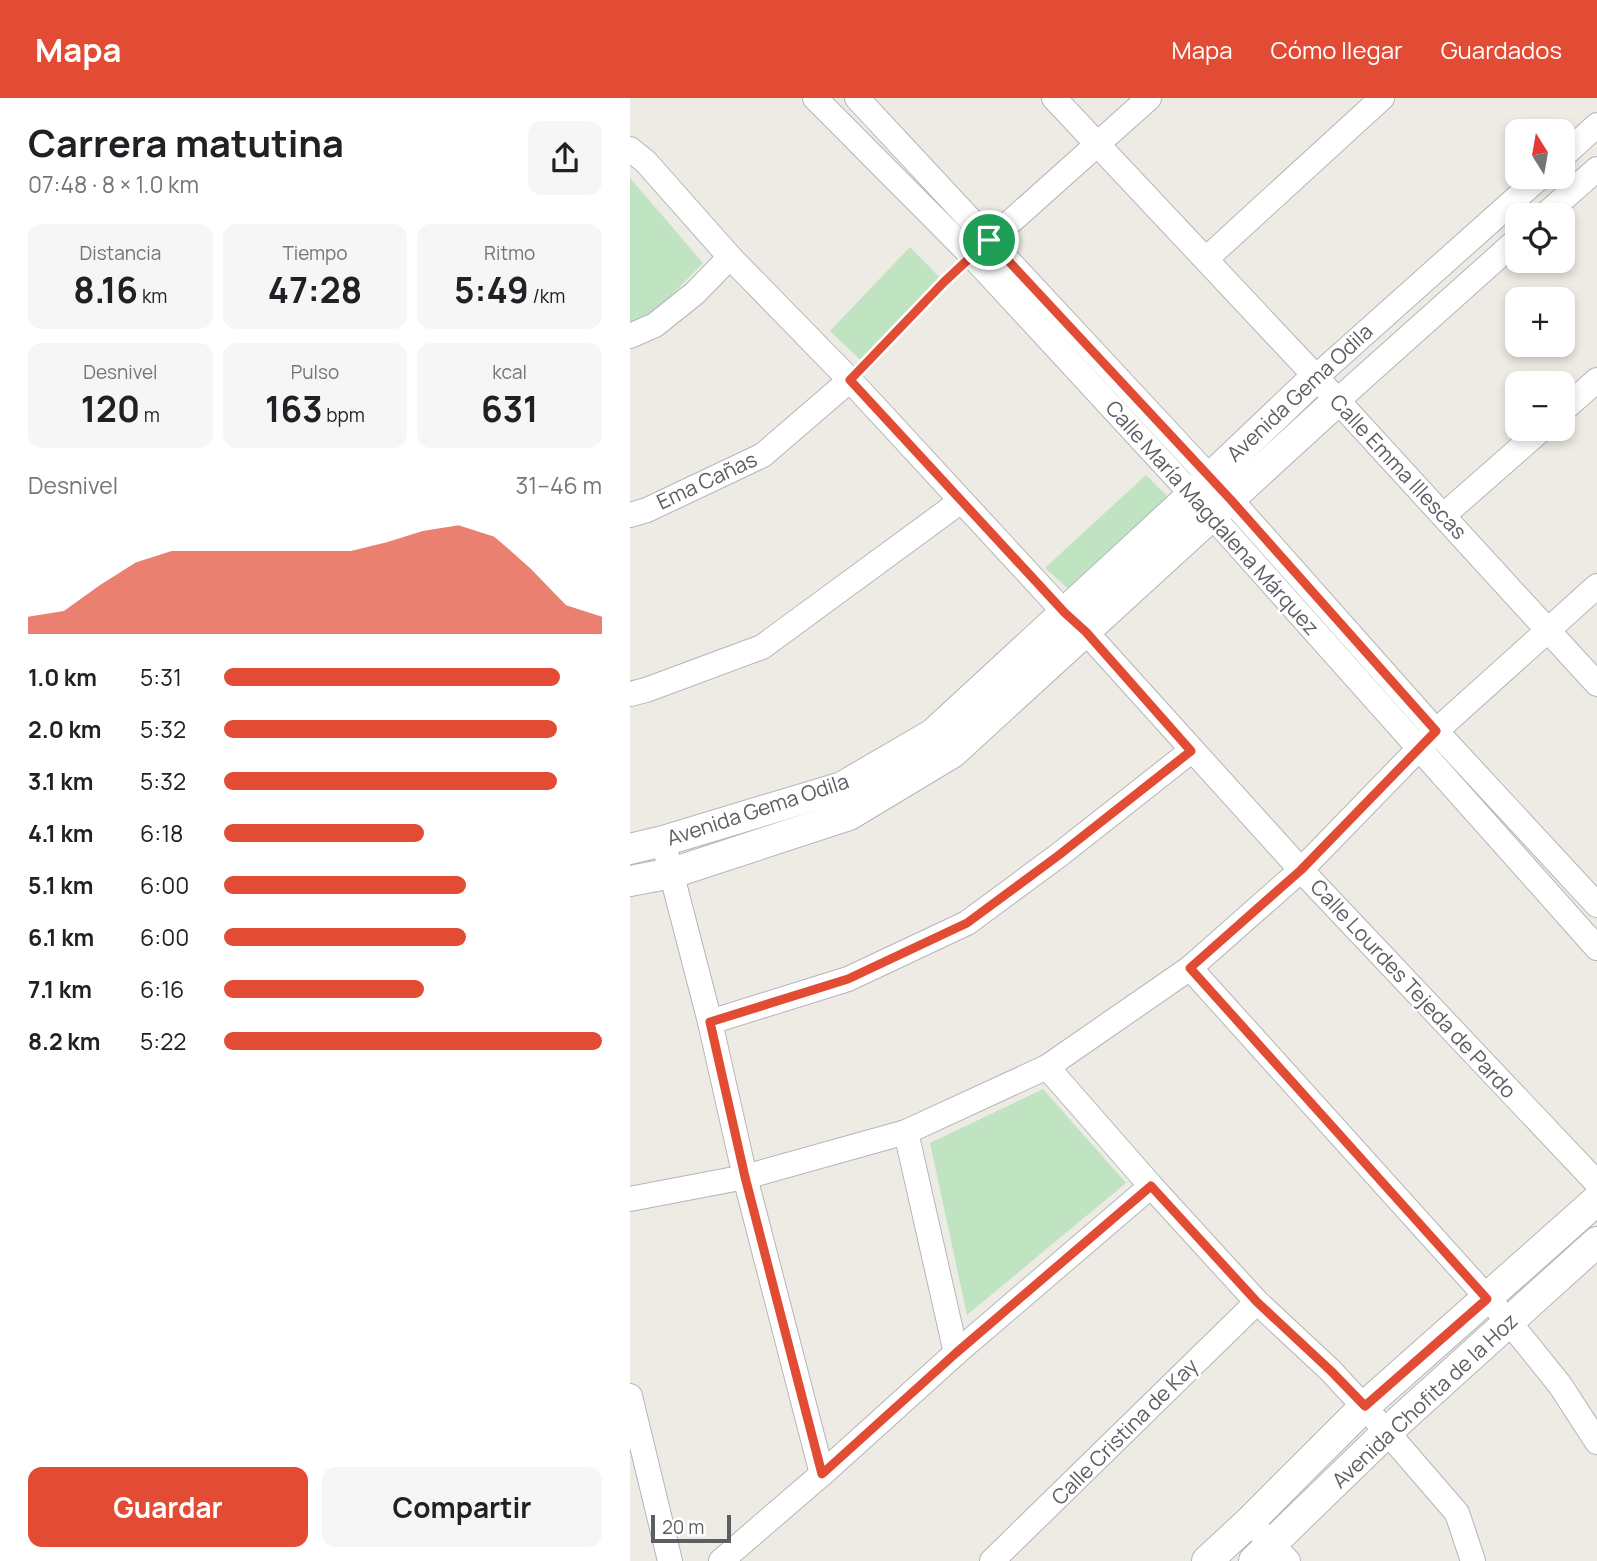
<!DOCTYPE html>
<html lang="es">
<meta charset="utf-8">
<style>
body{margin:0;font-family:Manrope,sans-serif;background:#f6f6f6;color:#202124;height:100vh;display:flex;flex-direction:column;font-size:26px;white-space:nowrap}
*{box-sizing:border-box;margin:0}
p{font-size:23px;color:#757577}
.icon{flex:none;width:38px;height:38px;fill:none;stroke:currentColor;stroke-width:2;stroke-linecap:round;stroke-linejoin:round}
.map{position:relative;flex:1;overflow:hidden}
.side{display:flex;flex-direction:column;background:#fff;width:630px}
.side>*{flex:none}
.needle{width:46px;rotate:349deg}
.fabs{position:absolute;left:875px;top:21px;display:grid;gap:14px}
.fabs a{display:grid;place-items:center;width:70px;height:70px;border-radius:14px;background:#fff;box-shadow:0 4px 10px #0003;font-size:35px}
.scale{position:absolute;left:21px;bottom:18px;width:80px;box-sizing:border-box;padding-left:7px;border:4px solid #5b5e63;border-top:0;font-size:19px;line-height:24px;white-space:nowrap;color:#5b5e63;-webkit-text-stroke:5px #fff;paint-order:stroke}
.pin{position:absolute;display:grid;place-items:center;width:60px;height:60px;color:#fff;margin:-30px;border:4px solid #fff;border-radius:50%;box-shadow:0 2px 7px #0007}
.round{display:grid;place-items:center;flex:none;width:74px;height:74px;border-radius:14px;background:#f6f6f6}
.summary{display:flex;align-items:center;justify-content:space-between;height:119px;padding:0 28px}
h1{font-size:38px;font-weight:700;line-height:52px}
.figures{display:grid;grid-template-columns:repeat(3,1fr);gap:10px;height:119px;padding:7px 28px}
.figures div{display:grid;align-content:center;border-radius:14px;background:#f6f6f6;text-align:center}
.figures b{font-size:35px;font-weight:700}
.figures small{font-size:19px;font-weight:400}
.figures p{font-size:19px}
.chart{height:196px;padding:14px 28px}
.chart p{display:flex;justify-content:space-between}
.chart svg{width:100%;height:126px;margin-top:7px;fill:#e24b34;opacity:.7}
.action{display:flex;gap:14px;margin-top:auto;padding:14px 28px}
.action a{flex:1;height:80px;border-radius:14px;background:#e24b34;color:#fff;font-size:28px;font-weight:700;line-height:80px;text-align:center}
.action a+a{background:#f6f6f6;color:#202124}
ul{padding:0 28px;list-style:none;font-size:23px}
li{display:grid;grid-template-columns:112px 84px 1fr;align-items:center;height:52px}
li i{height:18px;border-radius:9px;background:#e24b34}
header{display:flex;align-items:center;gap:42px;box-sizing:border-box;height:98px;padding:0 35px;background:#e24b34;color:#fff}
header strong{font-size:33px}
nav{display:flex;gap:38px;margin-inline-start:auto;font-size:24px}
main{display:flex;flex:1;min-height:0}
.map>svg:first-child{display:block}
.green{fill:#c0e4c2}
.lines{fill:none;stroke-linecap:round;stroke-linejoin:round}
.minor-casing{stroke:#b3b5ba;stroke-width:26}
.tertiary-casing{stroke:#b3b5ba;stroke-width:32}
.path{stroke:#9ac4a8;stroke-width:4.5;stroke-dasharray:7 3.5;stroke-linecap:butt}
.minor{stroke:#fff;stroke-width:24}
.tertiary{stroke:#fff;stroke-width:30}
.route-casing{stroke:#fff;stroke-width:14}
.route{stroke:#e24b34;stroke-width:9}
.labels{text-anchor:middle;stroke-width:5;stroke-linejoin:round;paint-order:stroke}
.street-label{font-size:21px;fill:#5b5e63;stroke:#fff}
</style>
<header>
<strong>Mapa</strong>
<nav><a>Mapa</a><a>Cómo llegar</a><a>Guardados</a></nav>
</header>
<main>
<section class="side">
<div class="summary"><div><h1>Carrera matutina</h1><p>07:48 · 8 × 1.0 km</p></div><a class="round"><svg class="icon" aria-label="share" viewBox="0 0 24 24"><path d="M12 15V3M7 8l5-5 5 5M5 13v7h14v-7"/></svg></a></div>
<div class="figures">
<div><p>Distancia</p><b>8.16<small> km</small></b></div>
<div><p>Tiempo</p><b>47:28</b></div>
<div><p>Ritmo</p><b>5:49<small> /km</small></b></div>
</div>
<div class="figures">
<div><p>Desnivel</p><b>120<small> m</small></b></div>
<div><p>Pulso</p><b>163<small> bpm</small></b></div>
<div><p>kcal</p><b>631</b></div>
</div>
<div class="chart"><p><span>Desnivel</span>31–46 m</p>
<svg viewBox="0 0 160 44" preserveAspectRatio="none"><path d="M0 44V38L10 36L20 27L30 19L40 15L50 15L60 15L70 15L80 15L90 15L100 12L110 8L120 6L130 10L140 21L150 34L160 38V44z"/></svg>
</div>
<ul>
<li><b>1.0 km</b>5:31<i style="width:89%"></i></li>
<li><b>2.0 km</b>5:32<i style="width:88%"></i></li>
<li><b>3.1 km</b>5:32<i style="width:88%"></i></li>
<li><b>4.1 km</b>6:18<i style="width:53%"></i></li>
<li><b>5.1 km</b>6:00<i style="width:64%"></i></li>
<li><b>6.1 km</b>6:00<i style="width:64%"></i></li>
<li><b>7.1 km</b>6:16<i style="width:53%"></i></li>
<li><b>8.2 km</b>5:22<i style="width:100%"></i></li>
</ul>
<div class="action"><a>Guardar</a><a>Compartir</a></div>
</section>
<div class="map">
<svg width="967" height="1463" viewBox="0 0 967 1463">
<rect width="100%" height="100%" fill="#edebe3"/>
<g class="green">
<polygon points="0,80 73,165 23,216 0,226"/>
<polygon points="280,149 314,184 240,271 200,233"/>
<polygon points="516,377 540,401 441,493 415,470"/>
<polygon points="413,991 496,1085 337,1217 300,1045"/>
</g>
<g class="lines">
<defs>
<g id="minor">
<polyline points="185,0 342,158 583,419 967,850"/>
<polyline points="227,0 601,402 806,633 967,807"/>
<polyline points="424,0 686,279 967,586"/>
<polyline points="0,51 16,64 100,159 220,282 435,515 456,534 671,772 967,1085"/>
<polyline points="933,58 967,27"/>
<polyline points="915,117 967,71"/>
<polyline points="348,153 519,0"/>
<polyline points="576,161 752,0"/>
<polyline points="0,238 25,227 65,195 100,159"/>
<polyline points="686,279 910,79"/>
<polyline points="707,303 887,142"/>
<polyline points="933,312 967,282"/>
<polyline points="0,417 17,412 133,357 220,282"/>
<polyline points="814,417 912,331"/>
<polyline points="0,596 16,592 132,549 331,403"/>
<polyline points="33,743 80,924 115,1079 192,1376"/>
<polyline points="560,870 880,1225 930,1287 967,1344"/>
<polyline points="80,924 218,881 337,825 429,757 561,653"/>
<polyline points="417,969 521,1088 627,1204 701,1273 757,1334 827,1415 843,1463"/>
<polyline points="276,1034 326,1255"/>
<polyline points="0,1101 115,1079 276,1034 417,969 560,870 671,772 806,633 967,488"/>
<polyline points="0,1298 40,1463"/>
<polyline points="630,1434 658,1463"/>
<polyline points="91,1463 192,1376 326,1255 521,1088"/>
<polyline points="362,1463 627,1204"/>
</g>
<g id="tertiary">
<polyline points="0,751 33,743 212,689 303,636 562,397 686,279"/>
<polyline points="0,783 42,775 219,717 322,655 707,303"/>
<polyline points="577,1463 619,1424 735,1308 967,1102"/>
<polyline points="624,1463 757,1334 967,1144"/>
</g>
</defs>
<use href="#minor" class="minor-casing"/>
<use href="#tertiary" class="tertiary-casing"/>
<polyline class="path" points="237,264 324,175"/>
<use href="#minor" class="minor"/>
<use href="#tertiary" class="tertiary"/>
</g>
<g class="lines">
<defs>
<polygon id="route" points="359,142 601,402 806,633 671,772 560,870 857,1201 735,1308 701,1273 627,1204 521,1088 326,1255 192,1376 115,1079 80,924 218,881 337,825 429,757 561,653 456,534 435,515 220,282 314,184"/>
</defs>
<use href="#route" class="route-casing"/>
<use href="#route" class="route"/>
</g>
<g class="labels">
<g class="street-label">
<text transform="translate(670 295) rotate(-43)" y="7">Avenida Gema Odila</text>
<text transform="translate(768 369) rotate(47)" y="7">Calle Emma Illescas</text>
<text transform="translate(77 383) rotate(-25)" y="7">Ema Cañas</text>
<text transform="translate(582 420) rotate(48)" y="7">Calle María Magdalena Márquez</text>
<text transform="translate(128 712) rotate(-18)" y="7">Avenida Gema Odila</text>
<text transform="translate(783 891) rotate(47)" y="7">Calle Lourdes Tejeda de Pardo</text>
<text transform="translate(795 1303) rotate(-43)" y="7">Avenida Chofita de la Hoz</text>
<text transform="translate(495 1334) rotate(-45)" y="7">Calle Cristina de Kay</text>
</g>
</g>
</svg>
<div class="fabs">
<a><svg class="needle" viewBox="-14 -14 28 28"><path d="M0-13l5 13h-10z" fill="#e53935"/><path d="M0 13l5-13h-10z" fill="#757577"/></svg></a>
<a><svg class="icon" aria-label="locate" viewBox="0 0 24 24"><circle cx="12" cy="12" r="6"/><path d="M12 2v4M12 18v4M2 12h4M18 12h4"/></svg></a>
<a>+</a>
<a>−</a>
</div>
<div class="scale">20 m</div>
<div class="pin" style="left:359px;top:142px;background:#1e9e55"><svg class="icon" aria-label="arrive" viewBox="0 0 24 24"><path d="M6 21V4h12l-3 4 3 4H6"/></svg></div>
</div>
</main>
